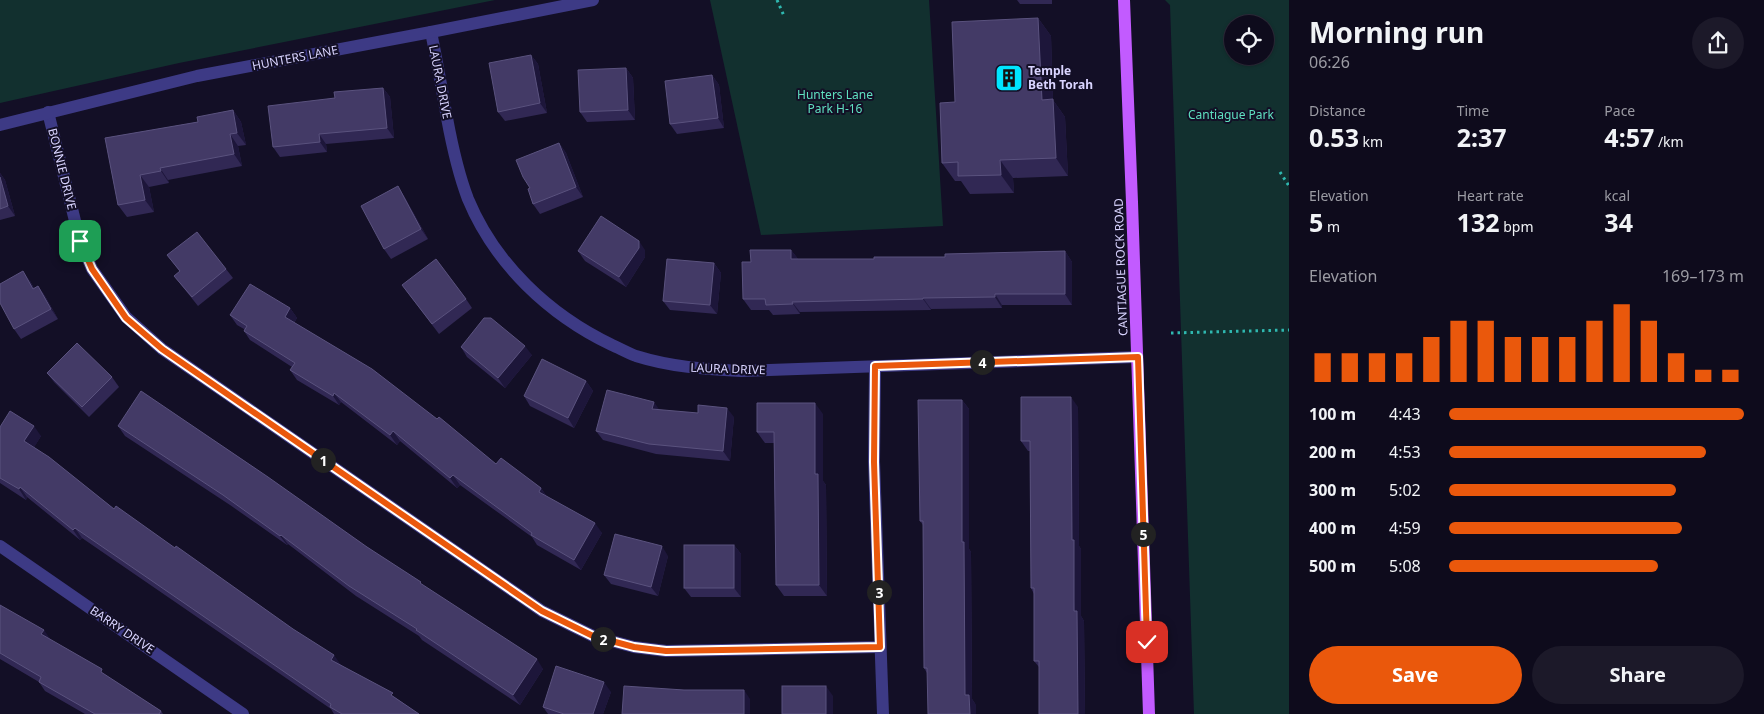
<!DOCTYPE html>
<meta charset="utf-8">
<style>
body{margin:0;font-family:"Noto Sans",sans-serif;background:#1c1929;color:#f1f3f6;height:100vh;display:flex;flex-direction:column;font-size:19px;white-space:nowrap}
*{box-sizing:border-box;margin:0}
p{font-size:16px;color:#9b9ba3}
.icon{flex:none;width:28px;height:28px;fill:none;stroke:currentColor;stroke-width:2;stroke-linecap:round;stroke-linejoin:round}
.map{position:relative;flex:1;overflow:hidden}
.panel{display:flex;flex-direction:column;background:#0e0b1c;width:475px}
.panel>*{flex:none}
.fabs{position:absolute;left:1224px;top:15px;display:grid;gap:10px}
.fabs a{display:grid;place-items:center;width:50px;height:50px;border-radius:50%;background:#0e0b1c;box-shadow:0 1px 4px #0004,0 0 0 1px #2e2b3b;font-size:25px}
.pin{position:absolute;display:grid;place-items:center;width:42px;height:42px;color:#fff;margin:-21px;border-radius:10px;box-shadow:0 2px 8px #0006}
.km{position:absolute;width:25px;height:25px;margin:-12px;border-radius:50%;background:#222;color:#fff;font-size:14px;line-height:25px;text-align:center}
.round{display:grid;place-items:center;flex:none;width:52px;height:52px;border-radius:26px;background:#1c1929}
.summary{display:flex;align-items:center;justify-content:space-between;height:85px;padding:0 20px}
h1{font-size:28px;font-weight:700;line-height:38px}
.figures{display:grid;grid-template-columns:repeat(3,1fr);gap:8px;height:85px;padding:5px 20px}
.figures div{display:grid;align-content:center}
.figures b{font-size:25px;font-weight:700}
.figures small{font-size:14px;font-weight:400}
.figures p{font-size:14px}
.chart{height:140px;padding:10px 20px}
.chart p{display:flex;justify-content:space-between}
.chart svg{width:100%;height:90px;margin-top:5px;stroke:#ea580c;stroke-width:6}
.button{display:flex;gap:10px;margin-top:auto;padding:10px 20px}
.button a{flex:1;height:58px;border-radius:30px;background:#ea580c;color:#fff;font-size:20px;font-weight:700;line-height:58px;text-align:center}
.button a+a{background:#1c1929;color:#f1f3f6}
ul{padding:0 20px;list-style:none;font-size:16px}
li{display:grid;grid-template-columns:80px 60px 1fr;align-items:center;height:38px}
li i{height:12px;border-radius:6px;background:#ea580c}
main{display:flex;flex:1;min-height:0}
.map>svg:first-child{display:block}
.green{fill:#12302f;fill-rule:evenodd}
.lines{fill:none;stroke-linecap:round;stroke-linejoin:round}
.path{stroke:#2fb8b0;stroke-width:3;stroke-dasharray:2.5 4;stroke-linecap:butt}
.minor{stroke:#3d3a85;stroke-width:12}
.major{stroke:#c25bff;stroke-width:12}
.wall{fill:#312854}
.shaded-wall{fill:#1d163a}
.building{fill:#433a66;stroke:#5a527e}
.route-casing{stroke:#fff;stroke-width:10}
.route{stroke:#ea580c;stroke-width:6}
.labels{text-anchor:middle;stroke-width:4;stroke-linejoin:round;paint-order:stroke}
.street-label{font-size:12px;fill:#d9d4ff;stroke:#130f26}
.poi-label{font-size:12px;font-weight:bold;fill:#d9d4ff;stroke:#130f26;text-anchor:start}
.park-label{font-size:12px;fill:#5fe0c0;stroke:#130f26}
</style>
<main>
<div class="map">
<svg width="1289" height="714" viewBox="0 0 1289 714">
<rect width="100%" height="100%" fill="#130f26"/>
<g class="green">
<polygon points="0,0 495,0 179,63 0,103"/>
<polygon points="710,0 929,0 943,226 761,235"/>
<path d="M 1165,0 L 1289,0 L 1289,714 L 1194,714 L 1170,5 ZM 1232,24 L 1265,24 L 1265,56 L 1232,56 Z"/>
</g>
<g class="lines">
<g class="path">
<polyline points="777,0 784,16"/>
<polyline points="1280,172 1289,186"/>
<polyline points="1171,333 1289,330"/>
</g>
<g class="minor">
<path d="M 431,32 C 437,61 442,90 447,118 C 452,145 458,173 468,199 C 495,264 549,315 612,345 C 619,348 628,353 636,356 C 671,367 704,369 741,371 L 1137,357"/>
<polyline points="48,112 80,241 92,269 126,317 162,349 542,611 593,636 634,647 666,651 880,647"/>
<polyline points="0,125 197,76 431,32 593,0"/>
<polyline points="875,366 874,461 883,714"/>
<polyline points="0,546 243,714"/>
</g>
<polyline class="major" points="1124,0 1132,202 1149,714"/>
</g>
<g class="wall">
<polygon points="1017,0 1052,0 1052,4 1020,4"/>
<polygon points="1038,18 1051,36 1053,100 1065,117 1068,176 1013,178 1014,193 970,194 961,181 955,181 942,163 955,102"/>
<polygon points="531,55 538,64 547,113 505,121 498,112"/>
<polygon points="626,68 633,78 635,120 587,122 580,112"/>
<polygon points="712,75 719,85 724,128 677,134 670,124"/>
<polygon points="383,88 390,97 394,138 326,144 327,152 280,157 273,147 335,98"/>
<polygon points="233,110 241,122 246,145 238,146 242,166 168,180 169,183 149,187 154,212 127,217 118,205 105,138 198,122"/>
<polygon points="559,143 566,153 583,197 540,214 533,204 530,188"/>
<polygon points="0,173 5,180 15,216 0,220"/>
<polygon points="398,186 404,196 428,239 391,259 384,249"/>
<polygon points="645,250 645,257 626,287 585,261 578,251"/>
<polygon points="791,250 798,259 874,259 945,257 1065,251 1072,262 1072,305 1002,305 1002,308 931,309 931,310 800,312 800,314 773,315 769,310 751,310 743,299 751,262"/>
<polygon points="167,255 226,269 233,278 198,306 174,276 180,272"/>
<polygon points="714,263 721,273 717,314 670,310 663,301"/>
<polygon points="30,281 34,288 38,286 45,296 58,319 21,339 14,329"/>
<polygon points="402,285 466,299 472,308 439,334"/>
<polygon points="290,308 297,318 294,323 496,464 541,488 547,497 602,533 581,570 537,545 532,537 460,485 457,488 400,441 397,445 341,402 339,405 297,380 290,370 292,367 250,340 244,331 244,329 237,325 230,315"/>
<polygon points="461,347 532,355 505,388 467,357"/>
<polygon points="47,373 112,377 119,387 89,417 54,382"/>
<polygon points="586,381 593,391 574,428 530,406 524,396"/>
<polygon points="962,400 969,409 969,549 971,552 972,699 976,705 927,673 924,668 923,525 920,521"/>
<polygon points="1078,407 1079,546 1081,549 1081,616 1084,621 1085,714 1039,714 1039,667 1034,661 1034,594 1031,588 1030,451 1028,451 1021,441"/>
<polygon points="659,410 734,417 730,461 656,454 603,440 596,431"/>
<polygon points="823,414 823,481 826,485 827,596 784,596 776,585 774,443 765,443 757,432"/>
<polygon points="118,426 367,547 543,669 520,705 422,640 419,636 356,596 288,544 287,545 230,505 125,436"/>
<polygon points="0,427 41,436 34,447 114,509 341,665 397,699 419,714 334,714 331,709 82,538 80,540 27,497 26,500 0,483"/>
<polygon points="734,545 741,554 741,597 691,597 684,588"/>
<polygon points="668,556 658,596 611,584 604,575"/>
<polygon points="0,605 50,640 161,711 163,714 85,714 45,691 39,682 0,659"/>
<polygon points="611,692 603,714 548,714 543,707"/>
</g>
<g class="shaded-wall">
<polygon points="1038,18 1051,36 1053,100 1065,117 1068,176 1056,158 1042,100"/>
<polygon points="531,55 538,64 547,113 540,103"/>
<polygon points="626,68 633,78 635,120 628,110"/>
<polygon points="712,75 719,85 724,128 718,118"/>
<polygon points="383,88 390,97 394,138 387,128"/>
<polygon points="233,110 241,122 246,145 237,133"/>
<polygon points="230,134 238,146 242,166 234,154"/>
<polygon points="319,134 326,144 327,152 320,142"/>
<polygon points="559,143 566,153 583,197 576,187"/>
<polygon points="1000,160 1013,178 1014,193 1001,175"/>
<polygon points="160,168 168,180 169,183 161,171"/>
<polygon points="0,173 5,180 15,216 8,206 0,177"/>
<polygon points="140,175 149,187 154,212 145,200"/>
<polygon points="398,186 404,196 428,239 421,229"/>
<polygon points="639,241 645,250 645,257 626,287 619,277"/>
<polygon points="791,250 799,260 791,259"/>
<polygon points="1065,251 1072,262 1072,305 1065,294"/>
<polygon points="714,263 721,273 717,314 710,305"/>
<polygon points="23,271 30,281 40,299 33,289"/>
<polygon points="38,286 45,296 58,319 51,309"/>
<polygon points="995,294 1002,305 1002,308 995,297"/>
<polygon points="923,298 931,309 931,310 923,299"/>
<polygon points="792,302 800,312 800,314 793,304"/>
<polygon points="290,308 297,318 291,327 285,317"/>
<polygon points="525,346 532,355 505,388 498,378"/>
<polygon points="586,381 593,391 574,428 568,418"/>
<polygon points="334,393 341,402 339,405 333,396"/>
<polygon points="1071,397 1078,407 1079,546 1081,549 1081,616 1084,621 1085,714 1078,714 1072,540"/>
<polygon points="962,400 969,409 969,549 971,552 972,699 976,705 976,714 970,714 965,695 962,542"/>
<polygon points="654,402 661,412 652,409"/>
<polygon points="815,403 823,414 823,481 826,485 827,596 819,585 815,474"/>
<polygon points="727,408 734,417 730,461 723,451"/>
<polygon points="34,426 41,436 32,451 24,441"/>
<polygon points="393,431 400,441 397,445 390,435"/>
<polygon points="453,475 460,485 457,488 450,478"/>
<polygon points="20,487 27,497 26,500 19,489"/>
<polygon points="541,488 548,498 539,492"/>
<polygon points="595,523 602,533 581,570 574,560"/>
<polygon points="75,528 82,538 80,540 73,530"/>
<polygon points="281,535 288,544 287,545 280,536"/>
<polygon points="734,545 741,554 741,597 734,588"/>
<polygon points="662,546 668,556 658,596 651,587"/>
<polygon points="44,630 51,640 41,634"/>
<polygon points="334,655 341,665 331,660"/>
<polygon points="537,659 543,669 520,705 513,695"/>
<polygon points="604,682 611,692 603,714 593,714"/>
<polygon points="826,686 833,696 833,714 826,714"/>
<polygon points="744,690 750,699 750,714 744,714"/>
</g>
<g class="building">
<polygon points="1038,18 1042,100 1053,99 1056,158 1000,160 1001,175 958,176 958,162 942,163 940,103 955,102 952,22"/>
<polygon points="531,55 540,103 498,112 489,63"/>
<polygon points="626,68 628,110 580,112 578,70"/>
<polygon points="712,75 718,118 670,124 665,81"/>
<polygon points="383,88 387,128 319,134 320,142 273,147 268,106 335,98 334,92"/>
<polygon points="233,110 237,133 230,134 234,154 160,168 161,171 140,175 145,200 118,205 105,138 198,122 197,117"/>
<polygon points="559,143 576,187 533,204 528,189 530,188 523,177 516,160"/>
<polygon points="0,177 8,206 0,209"/>
<polygon points="398,186 421,229 384,249 361,206"/>
<polygon points="601,216 639,241 639,248 619,277 578,251"/>
<polygon points="197,232 226,269 192,297 174,276 180,271 167,255"/>
<polygon points="750,250 791,250 791,259 874,259 874,257 945,257 945,254 1065,251 1065,294 995,294 995,297 923,298 923,299 792,302 793,304 766,305 765,299 743,299 742,262 751,262"/>
<polygon points="436,259 466,299 432,324 402,285"/>
<polygon points="667,259 714,263 710,305 663,301"/>
<polygon points="23,271 33,289 38,286 51,309 14,329 0,303 0,284"/>
<polygon points="250,284 290,308 285,317 372,369 437,419 439,417 496,464 501,458 541,488 539,492 595,523 574,560 531,535 532,533 453,475 450,478 393,431 390,435 334,393 333,396 290,370 295,363 244,331 247,326 230,315"/>
<polygon points="484,318 491,318 525,346 498,378 461,347"/>
<polygon points="77,343 112,377 82,407 47,373"/>
<polygon points="542,359 586,381 568,418 524,396"/>
<polygon points="607,390 654,402 652,409 698,413 698,405 727,408 723,451 649,444 596,431"/>
<polygon points="141,391 268,477 367,547 421,582 420,583 537,659 513,695 416,630 417,629 349,586 281,535 280,536 223,495 118,426"/>
<polygon points="1021,397 1071,397 1072,540 1074,540 1074,611 1077,611 1078,714 1039,714 1039,661 1034,661 1034,588 1031,588 1030,441 1021,441"/>
<polygon points="918,400 962,400 962,542 964,542 965,695 969,695 970,714 928,714 927,668 924,668 923,521 920,521"/>
<polygon points="757,403 815,403 815,474 818,474 819,585 776,585 774,432 757,432"/>
<polygon points="10,411 34,426 24,441 49,457 114,509 116,506 175,548 176,546 293,629 334,655 331,660 393,693 391,695 419,714 342,714 330,707 331,704 75,528 73,530 20,487 19,489 0,478 0,427"/>
<polygon points="615,534 662,546 651,587 604,575"/>
<rect x="684" y="545" width="50" height="43"/>
<polygon points="0,605 44,630 41,634 102,669 101,672 161,711 159,714 95,714 39,682 41,677 0,653"/>
<polygon points="556,666 604,682 593,714 564,714 543,707"/>
<polygon points="624,686 684,690 744,690 744,714 622,714"/>
<rect x="782" y="686" width="44" height="28"/>
</g>
<g class="lines">
<defs>
<polyline id="route" points="80,241 92,269 126,318 162,349 542,611 593,636 634,647 666,651 880,647 874,462 875,366 1138,357 1147,642"/>
</defs>
<use href="#route" class="route-casing"/>
<use href="#route" class="route"/>
</g>
<defs>
<symbol id="building-square" viewBox="-11 -11 22 22"><rect x="-9" y="-9" width="18" height="18" rx="4" fill="#00e5ff" stroke="#130f26"/><path d="M-4-6H4V6H1V3H-1V6H-4ZM-2.5-4.3h1.7v1.8h-1.7ZM.8-4.3h1.7v1.8H.8ZM-2.5-1h1.7V.8h-1.7ZM.8-1h1.7V.8H.8Z" fill="#111"/></symbol>
</defs>
<g fill-rule="evenodd">
<use href="#building-square" x="993" y="62" width="32" height="32"/>
</g>
<g class="labels">
<g class="street-label">
<text transform="translate(295 58) rotate(-11)" y="4">HUNTERS LANE</text>
<text transform="translate(440 82) rotate(79)" y="4">LAURA DRIVE</text>
<text transform="translate(62 169) rotate(76)" y="4">BONNIE DRIVE</text>
<text transform="translate(1121 267) rotate(-92)" y="4">CANTIAGUE ROCK ROAD</text>
<text transform="translate(728 369) rotate(2)" y="4">LAURA DRIVE</text>
<text transform="translate(122 630) rotate(34)" y="4">BARRY DRIVE</text>
</g>
<g class="poi-label">
<text x="1028" y="75">Temple<tspan x="1028" dy="14">Beth Torah</tspan></text>
</g>
<g class="park-label">
<text x="835" y="99">Hunters Lane<tspan x="835" dy="14">Park H-16</tspan></text>
<text x="1231" y="119">Cantiague Park</text>
</g>
</g>
</svg>
<div class="fabs">
<a><svg class="icon" aria-label="locate" viewBox="0 0 24 24"><circle cx="12" cy="12" r="6"/><path d="M12 2v4M12 18v4M2 12h4M18 12h4"/></svg></a>
</div>
<div class="pin" style="left:80px;top:241px;background:#1e9e55"><svg class="icon" aria-label="arrive" viewBox="0 0 24 24"><path d="M6 21V4h12l-3 4 3 4H6"/></svg></div>
<div class="pin" style="left:1147px;top:642px;background:#d93025"><svg class="icon" aria-label="check" viewBox="0 0 24 24"><path d="M5 12l5 5 9-10"/></svg></div>
<b class="km" style="left:323px;top:460px">1</b>
<b class="km" style="left:603px;top:639px">2</b>
<b class="km" style="left:879px;top:592px">3</b>
<b class="km" style="left:982px;top:362px">4</b>
<b class="km" style="left:1143px;top:534px">5</b>
</div>
<section class="panel">
<div class="summary"><div><h1>Morning run</h1><p>06:26</p></div><a class="round"><svg class="icon" aria-label="share" viewBox="0 0 24 24"><path d="M12 15V3M7 8l5-5 5 5M5 13v7h14v-7"/></svg></a></div>
<div class="figures">
<div><p>Distance</p><b>0.53<small> km</small></b></div>
<div><p>Time</p><b>2:37</b></div>
<div><p>Pace</p><b>4:57<small> /km</small></b></div>
</div>
<div class="figures">
<div><p>Elevation</p><b>5<small> m</small></b></div>
<div><p>Heart rate</p><b>132<small> bpm</small></b></div>
<div><p>kcal</p><b>34</b></div>
</div>
<div class="chart"><p><span>Elevation</span>169–173 m</p>
<svg viewBox="0 0 160 44" preserveAspectRatio="none"><path d="M5 44V30M15 44V30M25 44V30M35 44V30M45 44V22M55 44V14M65 44V14M75 44V22M85 44V22M95 44V22M105 44V14M115 44V6M125 44V14M135 44V30M145 44V38M155 44V38"/></svg>
</div>
<ul>
<li><b>100 m</b>4:43<i style="width:100%"></i></li>
<li><b>200 m</b>4:53<i style="width:87%"></i></li>
<li><b>300 m</b>5:02<i style="width:77%"></i></li>
<li><b>400 m</b>4:59<i style="width:79%"></i></li>
<li><b>500 m</b>5:08<i style="width:71%"></i></li>
</ul>
<div class="button"><a>Save</a><a>Share</a></div>
</section>
</main>
